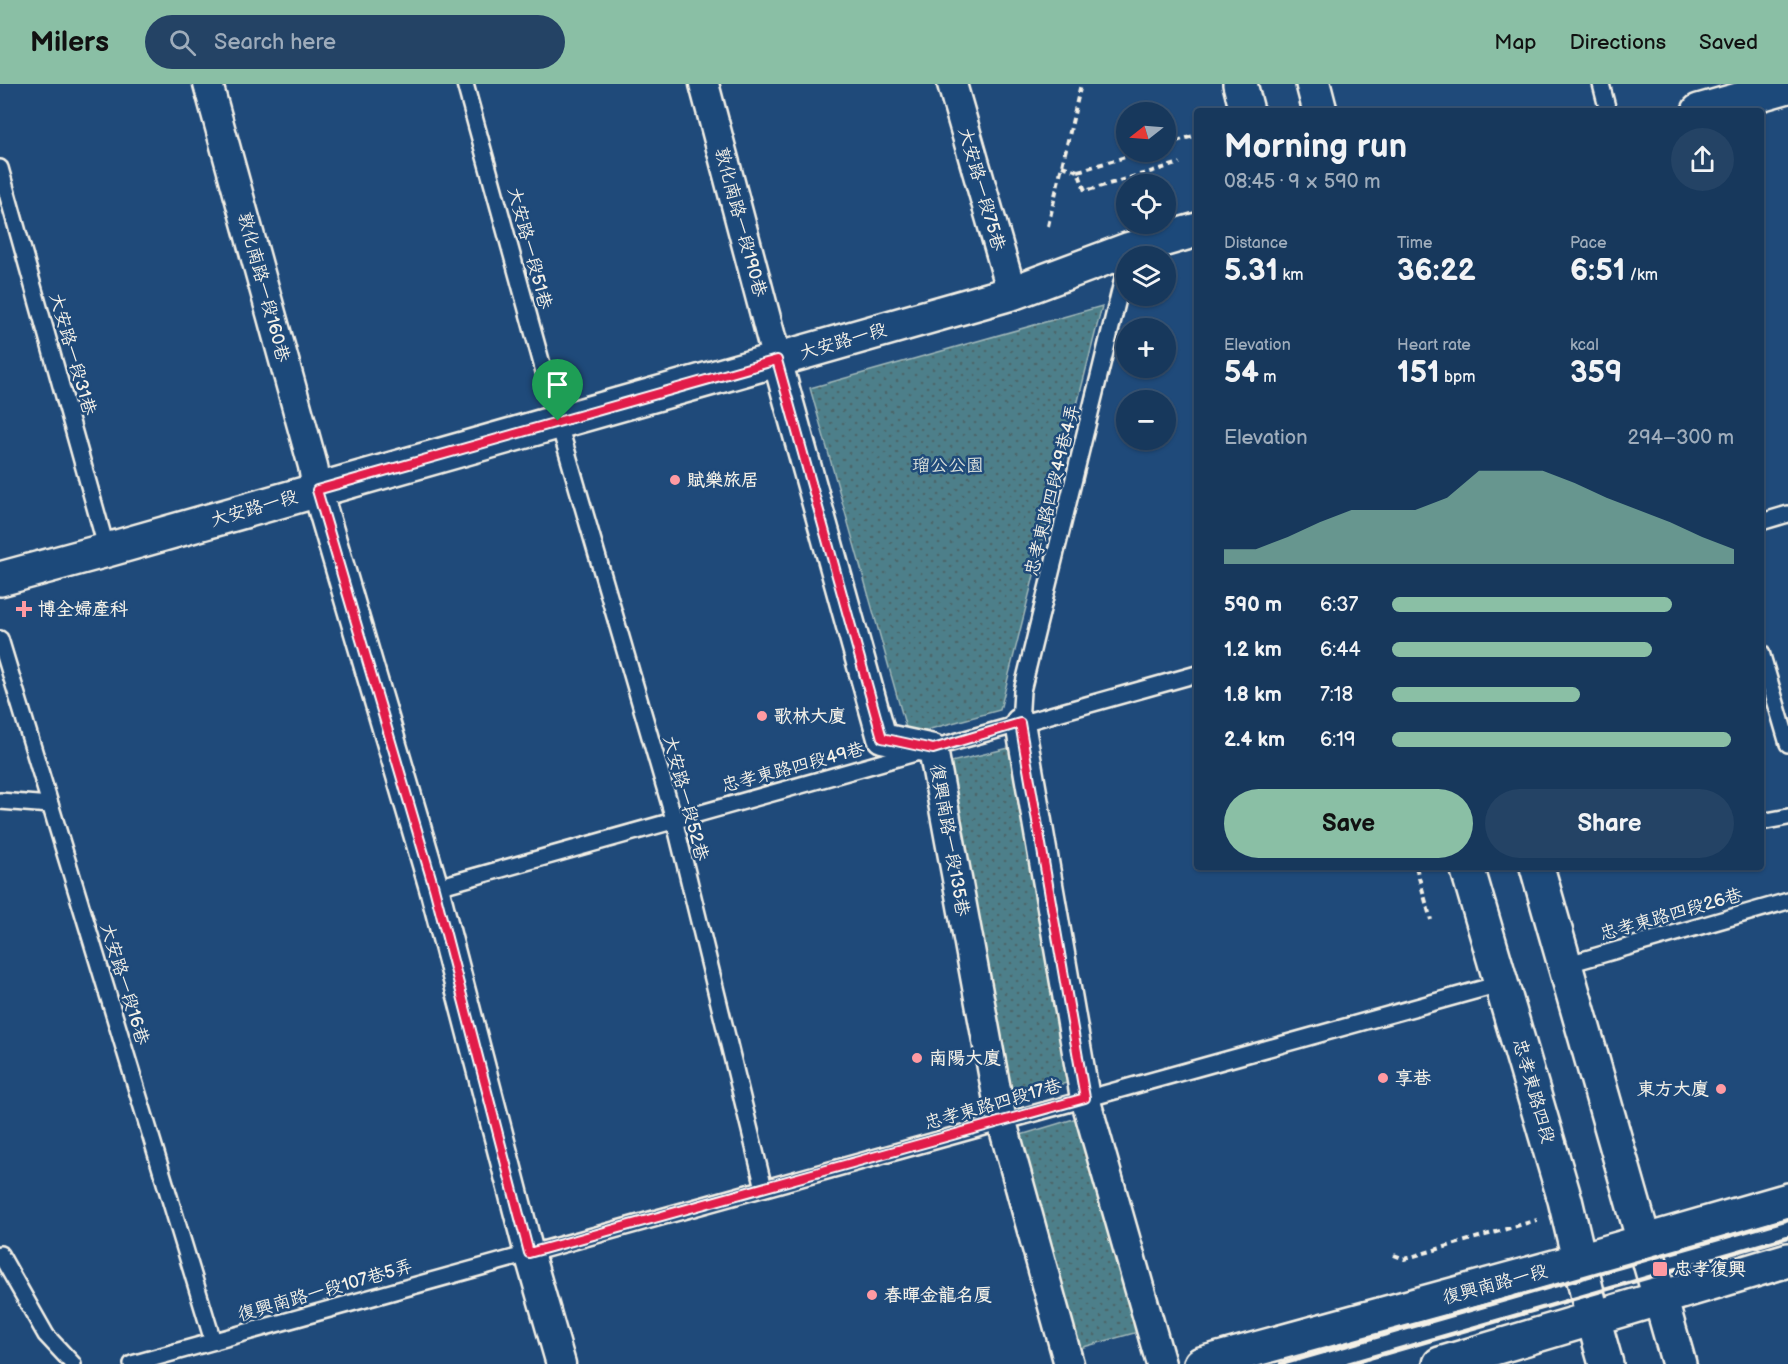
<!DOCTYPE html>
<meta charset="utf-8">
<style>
body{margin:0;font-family:"Balsamiq Sans","LXGW WenKai TC",sans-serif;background:#244365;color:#f1f3f6;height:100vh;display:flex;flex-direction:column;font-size:22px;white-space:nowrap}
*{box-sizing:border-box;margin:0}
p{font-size:20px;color:#9eacbb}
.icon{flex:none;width:33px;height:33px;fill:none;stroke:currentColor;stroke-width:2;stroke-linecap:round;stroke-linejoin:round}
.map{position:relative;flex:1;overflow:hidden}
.drawer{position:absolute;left:1194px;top:24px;width:570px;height:762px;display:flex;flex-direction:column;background:#17385c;border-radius:6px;box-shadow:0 2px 4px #0004,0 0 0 2px #365272}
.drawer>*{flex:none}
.needle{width:39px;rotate:253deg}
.fabs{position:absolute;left:1116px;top:18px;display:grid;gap:12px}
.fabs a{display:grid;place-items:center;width:60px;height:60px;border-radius:50%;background:#17385c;box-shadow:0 2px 4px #0004,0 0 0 2px #365272;font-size:30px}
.pin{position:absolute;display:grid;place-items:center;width:51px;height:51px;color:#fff;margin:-62px -26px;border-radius:50% 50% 50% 0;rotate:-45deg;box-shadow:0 0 6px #0007}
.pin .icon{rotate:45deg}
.round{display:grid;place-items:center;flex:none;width:63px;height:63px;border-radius:32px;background:#244365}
.head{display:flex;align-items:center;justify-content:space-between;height:102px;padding:0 30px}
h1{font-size:33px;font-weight:700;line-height:45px}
.stats{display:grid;grid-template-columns:repeat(3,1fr);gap:9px;height:102px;padding:6px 30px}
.stats div{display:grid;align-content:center}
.stats b{font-size:30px;font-weight:700}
.stats small{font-size:16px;font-weight:400}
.stats p{font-size:16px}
.chart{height:168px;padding:12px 30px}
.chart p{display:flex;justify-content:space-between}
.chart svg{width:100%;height:108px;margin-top:6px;fill:#8abfa5;opacity:.7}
.button{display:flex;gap:12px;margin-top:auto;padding:12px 30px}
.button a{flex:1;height:69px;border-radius:36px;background:#8abfa5;color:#111;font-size:24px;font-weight:700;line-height:69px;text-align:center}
.button a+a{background:#244365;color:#f1f3f6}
ul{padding:0 30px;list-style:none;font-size:20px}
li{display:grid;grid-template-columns:96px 72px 1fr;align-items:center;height:45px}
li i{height:15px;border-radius:8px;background:#8abfa5}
header{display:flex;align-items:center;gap:36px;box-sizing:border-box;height:84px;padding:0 30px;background:#8abfa5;color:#111}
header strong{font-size:28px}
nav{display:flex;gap:33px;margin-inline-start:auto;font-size:21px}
.search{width:420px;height:54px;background:#244365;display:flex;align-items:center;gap:15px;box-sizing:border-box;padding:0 21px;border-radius:33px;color:#9eacbb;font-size:22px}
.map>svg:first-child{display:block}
.park{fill:url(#park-dots);stroke:#a1b8b9;stroke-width:1.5}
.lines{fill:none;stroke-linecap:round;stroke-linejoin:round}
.lane-casing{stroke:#f4f1e8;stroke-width:20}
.street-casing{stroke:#f4f1e8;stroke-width:33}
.secondary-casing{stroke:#f4f1e8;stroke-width:38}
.primary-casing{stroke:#f4f1e8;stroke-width:38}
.path{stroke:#f4f1e8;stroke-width:4;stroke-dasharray:6 4.5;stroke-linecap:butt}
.lane{stroke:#1f4a7a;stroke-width:15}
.street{stroke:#1f4a7a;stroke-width:28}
.secondary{stroke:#1f4a7a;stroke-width:33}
.primary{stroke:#1f4a7a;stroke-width:33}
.rail{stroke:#f4f1e8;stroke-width:4.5}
.route-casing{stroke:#fff;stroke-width:12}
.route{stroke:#e11d48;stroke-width:8}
.poi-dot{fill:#ff9aa2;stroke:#1f4a7a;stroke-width:2}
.labels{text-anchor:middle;stroke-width:5;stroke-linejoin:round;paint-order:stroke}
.street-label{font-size:18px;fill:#f4f1e8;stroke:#1f4a7a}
.park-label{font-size:18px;fill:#dbe0da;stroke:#1f4a7a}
.poi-label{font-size:18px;font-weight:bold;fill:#f4f1e8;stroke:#1f4a7a;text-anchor:start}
</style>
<header>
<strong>Milers</strong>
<div class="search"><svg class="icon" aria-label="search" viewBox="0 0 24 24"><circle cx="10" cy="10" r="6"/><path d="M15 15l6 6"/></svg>Search here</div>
<nav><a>Map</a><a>Directions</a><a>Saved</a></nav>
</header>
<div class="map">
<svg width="1788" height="1280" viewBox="0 0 1788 1280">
<defs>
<pattern id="park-dots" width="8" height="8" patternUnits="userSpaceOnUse" patternTransform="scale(1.5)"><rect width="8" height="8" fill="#4e7f8a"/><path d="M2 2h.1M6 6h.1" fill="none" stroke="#4c666b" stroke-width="1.8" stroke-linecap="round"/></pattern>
</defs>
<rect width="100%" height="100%" fill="#1f4a7a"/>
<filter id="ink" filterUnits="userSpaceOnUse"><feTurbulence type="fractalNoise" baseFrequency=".0167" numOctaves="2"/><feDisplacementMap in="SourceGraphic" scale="12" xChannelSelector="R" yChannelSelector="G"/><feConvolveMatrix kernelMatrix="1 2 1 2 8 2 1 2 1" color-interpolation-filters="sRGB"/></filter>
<g filter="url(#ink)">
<g class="park">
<polygon points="1102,222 1000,626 908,651 810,304"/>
<polygon points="1009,664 1067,999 1008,1013 947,679"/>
<polygon points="1077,1034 1138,1248 1076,1265 1014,1053"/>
</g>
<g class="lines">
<defs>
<g id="lane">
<polyline points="465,0 551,313 674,735 764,1104"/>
<polyline points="1601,0 1608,27"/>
<polyline points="0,84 107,466"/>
<polyline points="1761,438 1788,430"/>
<polyline points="0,555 213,1257"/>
<polyline points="1761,568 1788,660"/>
<polyline points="1020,639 1022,607 1126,182"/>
<polyline points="0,717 50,721"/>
<polyline points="1761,738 1788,733"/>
<polyline points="434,804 1197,590"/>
<polyline points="1565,881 1788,817"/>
<polyline points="0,1170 46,1251 73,1280"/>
<polyline points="132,1280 1503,899"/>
</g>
<g id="street">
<polyline points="208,0 313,382 317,406 434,804 529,1169 561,1280"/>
<polyline points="704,0 777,276 882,654 933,665 1002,1038 1069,1280"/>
<polyline points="952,0 1012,209"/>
<polyline points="1020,639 1085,1014 1161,1280"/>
</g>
<g id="secondary">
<polyline points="1699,27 1788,2"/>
<polyline points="0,495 107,466 1012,209 1130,165 1197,146"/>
<polyline points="1201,1280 1580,1176 1788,1116"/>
<polyline points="1440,1280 1788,1176"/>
</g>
<g id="primary">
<polyline points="1240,0 1247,27"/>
<polyline points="1313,0 1320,27"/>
<polyline points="1467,783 1565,1116 1593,1234 1606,1280"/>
<polyline points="1537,783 1679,1280"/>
</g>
</defs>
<use href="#lane" class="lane-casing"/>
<use href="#street" class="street-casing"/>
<use href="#secondary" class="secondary-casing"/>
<use href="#primary" class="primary-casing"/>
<g class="path">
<polyline points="1166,60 1197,51"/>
<polyline points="1062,82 1078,87 1085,107 1180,79"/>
<polyline points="1078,87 1142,68"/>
<polyline points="1048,142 1081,0"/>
<polyline points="1416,783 1431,836"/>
<polyline points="1394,1171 1404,1175 1537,1136"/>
</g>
<use href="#lane" class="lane"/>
<use href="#street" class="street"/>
<use href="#secondary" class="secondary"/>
<use href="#primary" class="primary"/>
<g class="rail">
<polyline points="1281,1280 1788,1135"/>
<polyline points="1348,1280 1788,1153"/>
</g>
</g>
</g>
<g class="lines" filter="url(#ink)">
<defs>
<polygon id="route" points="777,276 882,654 933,665 1020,639 1085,1014 529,1169 434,804 317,406"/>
</defs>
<use href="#route" class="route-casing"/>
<use href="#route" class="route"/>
</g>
<g class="poi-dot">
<circle cx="675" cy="396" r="6"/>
<path d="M21 516h6v6h6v6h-6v6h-6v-6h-6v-6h6z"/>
<circle cx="762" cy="632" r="6"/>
<circle cx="917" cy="974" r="6"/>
<circle cx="1383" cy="994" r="6"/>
<circle cx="1721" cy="1005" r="6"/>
<rect x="1652" y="1177" width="16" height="16" rx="3"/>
<circle cx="872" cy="1211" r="6"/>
</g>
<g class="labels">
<g class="street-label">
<text transform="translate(982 105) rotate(74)" y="6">大安路一段75巷</text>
<text transform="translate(741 138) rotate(75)" y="6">敦化南路一段190巷</text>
<text transform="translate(530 164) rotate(75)" y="6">大安路一段51巷</text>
<text transform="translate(264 203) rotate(75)" y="6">敦化南路一段160巷</text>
<text transform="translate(843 257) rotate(-16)" y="6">大安路一段</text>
<text transform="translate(73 270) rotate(74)" y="6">大安路一段31巷</text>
<text transform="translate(1052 406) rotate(-76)" y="6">忠孝東路四段49巷4弄</text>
<text transform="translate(254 424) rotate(-16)" y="6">大安路一段</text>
<text transform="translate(793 683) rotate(-15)" y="6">忠孝東路四段49巷</text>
<text transform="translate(686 714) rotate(75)" y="6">大安路一段52巷</text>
<text transform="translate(950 756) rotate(80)" y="6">復興南路一段135巷</text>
<text transform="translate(1671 830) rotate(-16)" y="6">忠孝東路四段26巷</text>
<text transform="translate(125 900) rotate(73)" y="6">大安路一段16巷</text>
<text transform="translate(1534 1007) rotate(74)" y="6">忠孝東路四段</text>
<text transform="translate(993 1020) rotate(-16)" y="6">忠孝東路四段17巷</text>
<text transform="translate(1495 1200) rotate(-15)" y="6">復興南路一段</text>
<text transform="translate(325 1206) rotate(-16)" y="6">復興南路一段107巷5弄</text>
</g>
<g class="park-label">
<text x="948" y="387">瑠公公園</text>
</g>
<g class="poi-label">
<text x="687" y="402">賦樂旅居</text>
<text x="38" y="531">博全婦產科</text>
<text x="774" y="638">歌林大廈</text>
<text x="929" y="980">南陽大廈</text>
<text x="1395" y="1000">享巷</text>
<text x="1709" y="1011" text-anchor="end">東方大廈</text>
<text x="1674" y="1191">忠孝復興</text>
<text x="884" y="1217">春暉金龍名厦</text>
</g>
</g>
</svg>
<div class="fabs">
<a><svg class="needle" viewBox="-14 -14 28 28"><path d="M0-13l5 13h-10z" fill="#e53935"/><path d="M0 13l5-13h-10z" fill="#9eacbb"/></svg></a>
<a><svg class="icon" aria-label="locate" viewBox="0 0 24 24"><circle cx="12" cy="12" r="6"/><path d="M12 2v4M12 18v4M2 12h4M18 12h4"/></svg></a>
<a><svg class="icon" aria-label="layers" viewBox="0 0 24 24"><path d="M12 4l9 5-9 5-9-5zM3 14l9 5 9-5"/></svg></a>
<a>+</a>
<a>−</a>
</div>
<div class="pin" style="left:558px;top:337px;background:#1e9e55"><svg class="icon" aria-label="arrive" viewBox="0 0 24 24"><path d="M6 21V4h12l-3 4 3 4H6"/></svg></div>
<section class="drawer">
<div class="head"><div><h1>Morning run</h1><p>08:45 · 9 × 590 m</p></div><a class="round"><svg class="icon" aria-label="share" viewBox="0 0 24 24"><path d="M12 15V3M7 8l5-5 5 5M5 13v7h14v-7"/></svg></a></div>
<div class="stats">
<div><p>Distance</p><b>5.31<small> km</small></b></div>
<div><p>Time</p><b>36:22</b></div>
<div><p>Pace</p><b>6:51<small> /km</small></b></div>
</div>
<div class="stats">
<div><p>Elevation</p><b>54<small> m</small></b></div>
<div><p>Heart rate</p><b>151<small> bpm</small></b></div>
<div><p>kcal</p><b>359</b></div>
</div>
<div class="chart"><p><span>Elevation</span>294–300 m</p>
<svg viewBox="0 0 160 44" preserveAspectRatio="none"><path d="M0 44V38L10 38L20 33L30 27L40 22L50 22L60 22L70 17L80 6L90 6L100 6L110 11L120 17L130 22L140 27L150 33L160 38V44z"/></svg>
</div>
<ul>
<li><b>590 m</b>6:37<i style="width:82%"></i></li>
<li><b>1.2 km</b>6:44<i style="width:76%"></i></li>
<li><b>1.8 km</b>7:18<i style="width:55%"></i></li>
<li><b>2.4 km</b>6:19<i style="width:99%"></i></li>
</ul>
<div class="button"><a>Save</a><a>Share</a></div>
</section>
</div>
